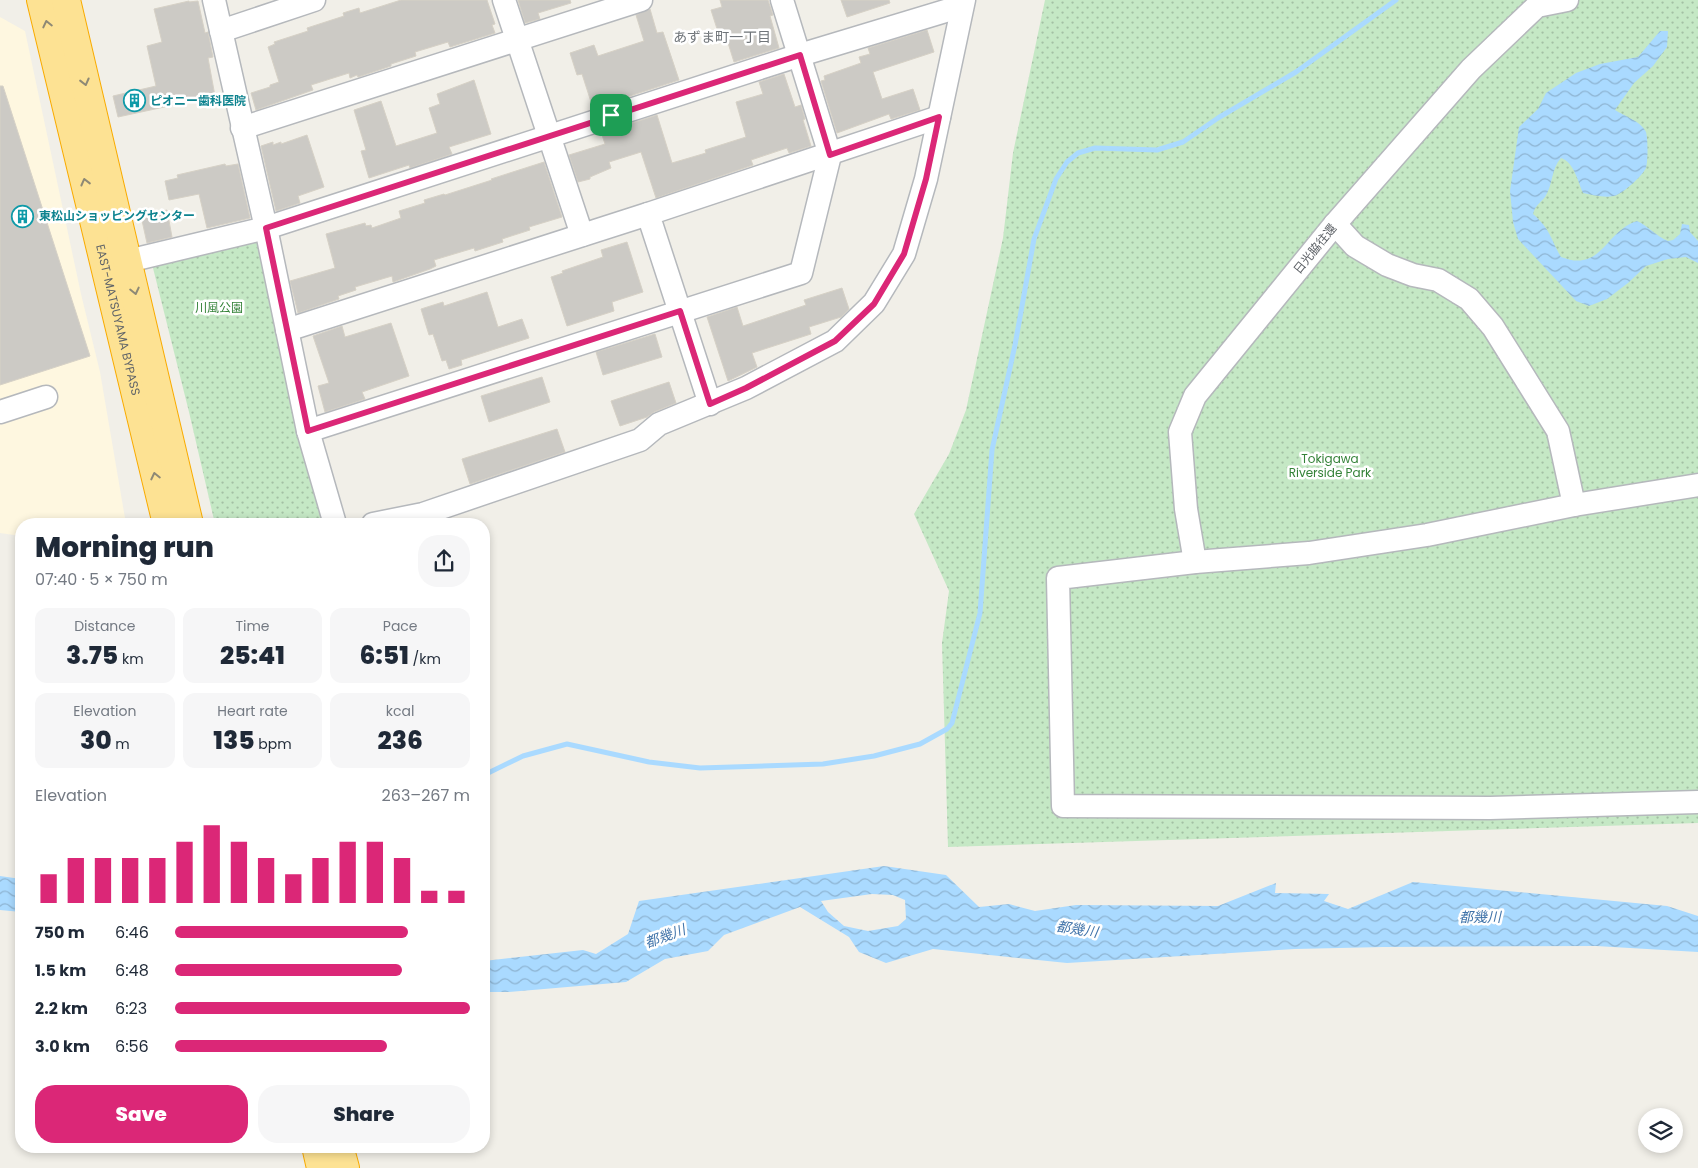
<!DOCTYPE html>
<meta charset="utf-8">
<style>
body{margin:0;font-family:Poppins,"Noto Sans JP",sans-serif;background:#f6f6f7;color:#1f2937;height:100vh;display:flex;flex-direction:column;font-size:19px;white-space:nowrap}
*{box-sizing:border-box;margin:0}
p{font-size:16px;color:#747a83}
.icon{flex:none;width:28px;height:28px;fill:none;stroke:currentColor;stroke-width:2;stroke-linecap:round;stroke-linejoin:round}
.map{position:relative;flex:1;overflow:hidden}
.drawer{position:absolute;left:15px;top:518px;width:475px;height:635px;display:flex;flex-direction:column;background:#fff;border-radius:20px;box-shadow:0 2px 8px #0003}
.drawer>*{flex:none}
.controls{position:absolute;left:1638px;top:1108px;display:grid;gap:10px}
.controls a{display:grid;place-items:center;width:45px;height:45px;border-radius:50%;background:#fff;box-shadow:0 2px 8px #0003;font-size:25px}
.pin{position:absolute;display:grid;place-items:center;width:42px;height:42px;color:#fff;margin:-21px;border-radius:10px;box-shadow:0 2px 8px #0006}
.round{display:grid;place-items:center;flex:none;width:52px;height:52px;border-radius:20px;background:#f6f6f7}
.overview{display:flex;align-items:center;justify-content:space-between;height:85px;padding:0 20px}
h1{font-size:28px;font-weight:800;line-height:38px}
.stats{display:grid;grid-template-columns:repeat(3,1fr);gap:8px;height:85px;padding:5px 20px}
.stats div{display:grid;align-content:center;border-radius:12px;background:#f6f6f7;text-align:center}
.stats b{font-size:25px;font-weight:800}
.stats small{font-size:14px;font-weight:400}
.stats p{font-size:14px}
.chart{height:140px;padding:10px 20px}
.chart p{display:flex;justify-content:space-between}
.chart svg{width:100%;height:90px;margin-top:5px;stroke:#db2777;stroke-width:6}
.button{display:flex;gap:10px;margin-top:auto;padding:10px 20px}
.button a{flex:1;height:58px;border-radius:20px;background:#db2777;color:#fff;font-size:20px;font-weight:800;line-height:58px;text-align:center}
.button a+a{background:#f6f6f7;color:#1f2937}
ul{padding:0 20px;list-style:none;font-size:16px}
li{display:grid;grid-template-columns:80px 60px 1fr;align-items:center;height:38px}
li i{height:12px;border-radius:6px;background:#db2777}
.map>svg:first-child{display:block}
.commercial{fill:#fef7e0}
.park{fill:url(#park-dots)}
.water{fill:url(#water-waves);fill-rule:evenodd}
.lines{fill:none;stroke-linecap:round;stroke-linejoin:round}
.stream{stroke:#aadaff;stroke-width:5}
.building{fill:#cccac5;stroke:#d6d1c6}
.minor-casing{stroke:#b5b8bc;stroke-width:25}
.highway-casing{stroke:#f9ab00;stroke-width:30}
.minor{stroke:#fff;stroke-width:22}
.highway{stroke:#fde293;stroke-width:28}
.oneway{stroke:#8e8975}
.route-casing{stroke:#fff;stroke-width:10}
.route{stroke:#db2777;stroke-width:6}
.labels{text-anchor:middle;stroke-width:5;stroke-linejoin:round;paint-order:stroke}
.culture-label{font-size:12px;font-weight:bold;fill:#0d838f;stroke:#fff;text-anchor:start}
.street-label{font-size:12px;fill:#5f6368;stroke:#fff}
.park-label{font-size:12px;fill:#348238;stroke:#fff}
.neighbourhood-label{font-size:14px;fill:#70757a;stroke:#fff}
.water-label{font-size:14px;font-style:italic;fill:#4174aa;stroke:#fff}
</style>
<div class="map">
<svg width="1698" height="1168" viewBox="0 0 1698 1168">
<defs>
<pattern id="park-dots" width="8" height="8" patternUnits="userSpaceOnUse" patternTransform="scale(1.25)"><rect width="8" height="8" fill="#c5e8c5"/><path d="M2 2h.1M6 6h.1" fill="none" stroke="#a3c0a4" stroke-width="1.8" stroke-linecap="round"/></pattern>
<pattern id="water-waves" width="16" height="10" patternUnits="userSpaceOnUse" patternTransform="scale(1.25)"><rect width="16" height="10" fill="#aadaff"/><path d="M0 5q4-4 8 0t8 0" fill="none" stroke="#8eb4d2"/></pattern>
</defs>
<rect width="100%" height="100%" fill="#f1efe8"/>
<polygon class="commercial" points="0,17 25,31 81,294 100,372 126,524 21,524 21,536 0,533"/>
<g class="park">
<polygon points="1045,0 1698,0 1698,823 948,847 942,643 949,591 914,514 949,454 966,410 1003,238 1013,153"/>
<polygon points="253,239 262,243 322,524 215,524 189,412 152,264"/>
</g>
<g class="water">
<path d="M 1660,31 L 1668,31 L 1667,47 L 1653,66 L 1634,83 L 1615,110 C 1624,116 1641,121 1646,132 C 1648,139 1648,161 1646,168 C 1642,176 1623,194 1614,196 C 1604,198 1593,195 1583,193 C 1578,182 1574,162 1561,158 C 1551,169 1553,185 1545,197 C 1540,203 1535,206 1533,214 C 1551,230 1550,238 1561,257 C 1602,273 1605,231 1637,221 C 1648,226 1656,236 1668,241 L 1673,240 L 1680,234 L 1682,224 L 1689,225 L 1690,232 L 1698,241 L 1698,263 L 1686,257 L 1668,259 L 1646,266 L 1628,283 L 1607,299 L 1589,306 L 1576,301 L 1518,239 L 1513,222 L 1510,191 L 1519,127 L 1538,109 L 1546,93 L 1576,73 L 1600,64 L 1638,57 Z"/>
<path d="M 884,866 L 946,875 L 979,907 L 1009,904 L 1035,911 L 1076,905 L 1218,906 L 1276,883 L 1275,893 L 1329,894 L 1324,901 L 1348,909 L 1413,882 L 1667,906 L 1698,916 L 1698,952 L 1596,946 L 1383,947 L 1295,949 L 1067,963 L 933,949 L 886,963 L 859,952 L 849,937 L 800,907 L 724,935 L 708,951 L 665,959 L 626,982 L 509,992 L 484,992 L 484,961 L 583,950 L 596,954 L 628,934 L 639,901 ZM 872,894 L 893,895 L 905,900 L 906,919 L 898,926 L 868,931 L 844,926 L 828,912 L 821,901 Z"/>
<polygon points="0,876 21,879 21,912 0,910"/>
</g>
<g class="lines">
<polyline class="stream" points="484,775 523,756 567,744 649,762 700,768 823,764 874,756 920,744 947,729 952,723 980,613 992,450 1015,345 1034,239 1056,179 1067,162 1078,153 1095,148 1157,150 1183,142 1218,118 1296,72 1396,0"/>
</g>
<g class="building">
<polygon points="401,0 487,0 495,24 492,25 495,33 450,47 448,42 415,52 416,56 391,64 391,66 358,77 357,75 350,78 349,73 311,85 313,90 256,110 251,93 270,87 270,85 279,82 268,47 275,44 274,42 308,31 307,28 344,16 343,13 359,8 360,13"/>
<polygon points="518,0 570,0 571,3 538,13 540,19 525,23"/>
<polygon points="720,0 768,0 773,15 770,16 779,48 734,62 724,30 718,32 711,10 722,7"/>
<polygon points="841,0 889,0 890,3 847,17"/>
<polygon points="189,1 189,2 198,1 205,33 208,32 213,57 208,58 215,96 118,117 113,96 156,86 147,46 162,42 154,9"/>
<polygon points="650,9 657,33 663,32 679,80 593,108 582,74 577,75 570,53 594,45 598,56 644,41 636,15"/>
<polygon points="927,30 934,52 873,72 882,99 913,89 920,110 891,119 889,114 837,133 821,81 825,80 824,76 861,63 859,57 870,54 868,48"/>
<polygon points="784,74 795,107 801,105 805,119 803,120 811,146 789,153 787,148 751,160 753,165 656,198 641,152 609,162 611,168 590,177 590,179 578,182 569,155 605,144 602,135 606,133 605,132 657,115 672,163 706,153 705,150 746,137 736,102 763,94 759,82"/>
<polygon points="474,80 491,134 449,147 452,154 410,168 409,165 369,178 361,151 366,150 354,110 381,101 396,146 437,133 429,108 440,104 437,94"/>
<polygon points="0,86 3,86 90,356 0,385"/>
<polygon points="307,135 324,187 298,196 300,203 276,211 261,146 273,142 273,145 281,142 281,144"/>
<polygon points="544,162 562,217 529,227 530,230 502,239 503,242 475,251 474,248 434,260 436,266 430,269 393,282 392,276 355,287 356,290 338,296 339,299 298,313 290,281 335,268 326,234 365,223 366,226 371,225 372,228 401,218 399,211 425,203 424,200 444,194 445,195 492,180 491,179"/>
<polygon points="225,164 226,166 238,164 250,218 207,228 199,194 169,200 165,181 178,178 177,175"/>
<polygon points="167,210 172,237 147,243 141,216"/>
<polygon points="627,242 643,292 612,302 614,311 567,326 551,277 563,273 562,271 603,257 601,250"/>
<polygon points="842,288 849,309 841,317 809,327 811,334 752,353 757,367 728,381 707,317 737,307 743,326 806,305 804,300"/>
<polygon points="487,292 498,327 522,319 529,338 461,360 462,365 449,369 446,360 442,361 433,334 429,335 421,309 443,302 444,306"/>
<polygon points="391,323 409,376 362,392 365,399 325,412 318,386 329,383 313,336 342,326 345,337"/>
<polygon points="655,334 662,357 603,375 596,352"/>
<polygon points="542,377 550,402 489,422 481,396"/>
<polygon points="669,382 676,403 654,412 647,417 620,426 611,401"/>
<polygon points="557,429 565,452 470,484 462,459"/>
</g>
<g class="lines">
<defs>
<g id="minor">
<polyline points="214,0 266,228 308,431 335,524"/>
<polyline points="504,0 582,235"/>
<polyline points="221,31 314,0"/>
<polyline points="242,128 641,0"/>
<polyline points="1335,224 1355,246 1387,265 1413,275 1438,280 1469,299 1493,327 1558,431 1574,505"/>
<polyline points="128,261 266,228 800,55 962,6"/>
<polyline points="287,330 648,214"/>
<polyline points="710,404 648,214 939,117"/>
<polyline points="0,412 46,397"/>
<polyline points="308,431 801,273 830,155 782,0"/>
<polyline points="1698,485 1574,505 1427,535 1309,553 1195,562 1058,578 1063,806 1490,808 1698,802"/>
<polyline points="373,524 423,514 640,440 659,424 746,388 835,341 874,303 904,254 926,179 964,0"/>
<polyline points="1195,562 1186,509 1180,432 1195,396 1335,224 1471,69 1537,6 1567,0"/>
</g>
<g id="highway">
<path id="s1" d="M 41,0 L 167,524"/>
<polyline points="66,0 189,524"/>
<polyline points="316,1146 321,1168"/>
<polyline points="339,1146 345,1168"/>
</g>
</defs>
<use href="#minor" class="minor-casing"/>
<use href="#highway" class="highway-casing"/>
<use href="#minor" class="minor"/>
<use href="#highway" class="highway"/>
</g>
<defs><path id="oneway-chevron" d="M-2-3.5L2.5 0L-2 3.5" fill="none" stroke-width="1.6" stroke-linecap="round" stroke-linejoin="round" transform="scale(1.25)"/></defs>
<g class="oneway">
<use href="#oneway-chevron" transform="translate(47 24) rotate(-103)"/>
<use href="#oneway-chevron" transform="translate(85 82) rotate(76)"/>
<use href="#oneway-chevron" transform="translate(85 182) rotate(-104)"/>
<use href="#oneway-chevron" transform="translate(135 291) rotate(77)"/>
<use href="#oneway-chevron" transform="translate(155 476) rotate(-103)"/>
</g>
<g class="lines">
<defs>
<polygon id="route" points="800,55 830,155 939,117 926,179 904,254 874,304 835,341 746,388 710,404 680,311 308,431 266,228"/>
</defs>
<use href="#route" class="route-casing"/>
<use href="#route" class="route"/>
</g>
<defs>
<symbol id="building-ring" viewBox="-11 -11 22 22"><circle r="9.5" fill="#fff" stroke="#0f9aa8" stroke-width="1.5"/><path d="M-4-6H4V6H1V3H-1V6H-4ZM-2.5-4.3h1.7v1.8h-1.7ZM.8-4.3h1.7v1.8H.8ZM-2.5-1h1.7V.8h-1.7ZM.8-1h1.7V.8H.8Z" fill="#0f9aa8"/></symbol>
</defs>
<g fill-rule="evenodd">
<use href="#building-ring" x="122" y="88" width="25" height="25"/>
<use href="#building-ring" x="10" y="204" width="25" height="25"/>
</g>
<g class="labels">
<g class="culture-label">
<text x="150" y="105">ピオニー歯科医院</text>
<text x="39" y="220">東松山ショッピングセンター</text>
</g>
<g class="street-label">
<text transform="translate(1315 249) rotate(-51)" y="4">日光脇往還</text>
<text dy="4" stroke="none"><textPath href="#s1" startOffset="329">EAST-MATSUYAMA BYPASS</textPath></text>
</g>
<g class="park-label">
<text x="219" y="312">川風公園</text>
<text x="1330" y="463">Tokigawa<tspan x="1330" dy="14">Riverside Park</tspan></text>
</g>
<g class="neighbourhood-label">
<text x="722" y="42">あずま町一丁目</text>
</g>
<g class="water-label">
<text transform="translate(1480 917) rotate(-1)" y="5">都幾川</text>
<text transform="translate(1077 929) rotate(9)" y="5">都幾川</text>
<text transform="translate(665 936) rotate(-20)" y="5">都幾川</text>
</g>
</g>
</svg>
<div class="controls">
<a><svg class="icon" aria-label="layers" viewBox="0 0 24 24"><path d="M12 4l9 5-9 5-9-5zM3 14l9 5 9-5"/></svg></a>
</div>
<div class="pin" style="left:611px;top:115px;background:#1e9e55"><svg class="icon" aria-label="arrive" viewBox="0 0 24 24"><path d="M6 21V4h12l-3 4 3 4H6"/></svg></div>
<section class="drawer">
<div class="overview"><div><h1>Morning run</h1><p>07:40 · 5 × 750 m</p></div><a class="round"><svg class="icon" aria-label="share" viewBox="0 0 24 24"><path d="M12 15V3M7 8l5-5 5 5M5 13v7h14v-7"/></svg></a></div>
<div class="stats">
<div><p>Distance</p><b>3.75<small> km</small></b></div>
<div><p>Time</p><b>25:41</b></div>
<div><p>Pace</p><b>6:51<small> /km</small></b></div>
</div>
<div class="stats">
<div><p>Elevation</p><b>30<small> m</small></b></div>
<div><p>Heart rate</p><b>135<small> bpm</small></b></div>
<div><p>kcal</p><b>236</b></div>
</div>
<div class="chart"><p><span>Elevation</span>263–267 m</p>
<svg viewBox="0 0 160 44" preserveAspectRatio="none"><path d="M5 44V30M15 44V22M25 44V22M35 44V22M45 44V22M55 44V14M65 44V6M75 44V14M85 44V22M95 44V30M105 44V22M115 44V14M125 44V14M135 44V22M145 44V38M155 44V38"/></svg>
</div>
<ul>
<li><b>750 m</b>6:46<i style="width:79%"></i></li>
<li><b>1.5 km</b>6:48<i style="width:77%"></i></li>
<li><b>2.2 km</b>6:23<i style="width:100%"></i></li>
<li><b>3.0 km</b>6:56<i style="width:72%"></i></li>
</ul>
<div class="button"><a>Save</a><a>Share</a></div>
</section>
</div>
